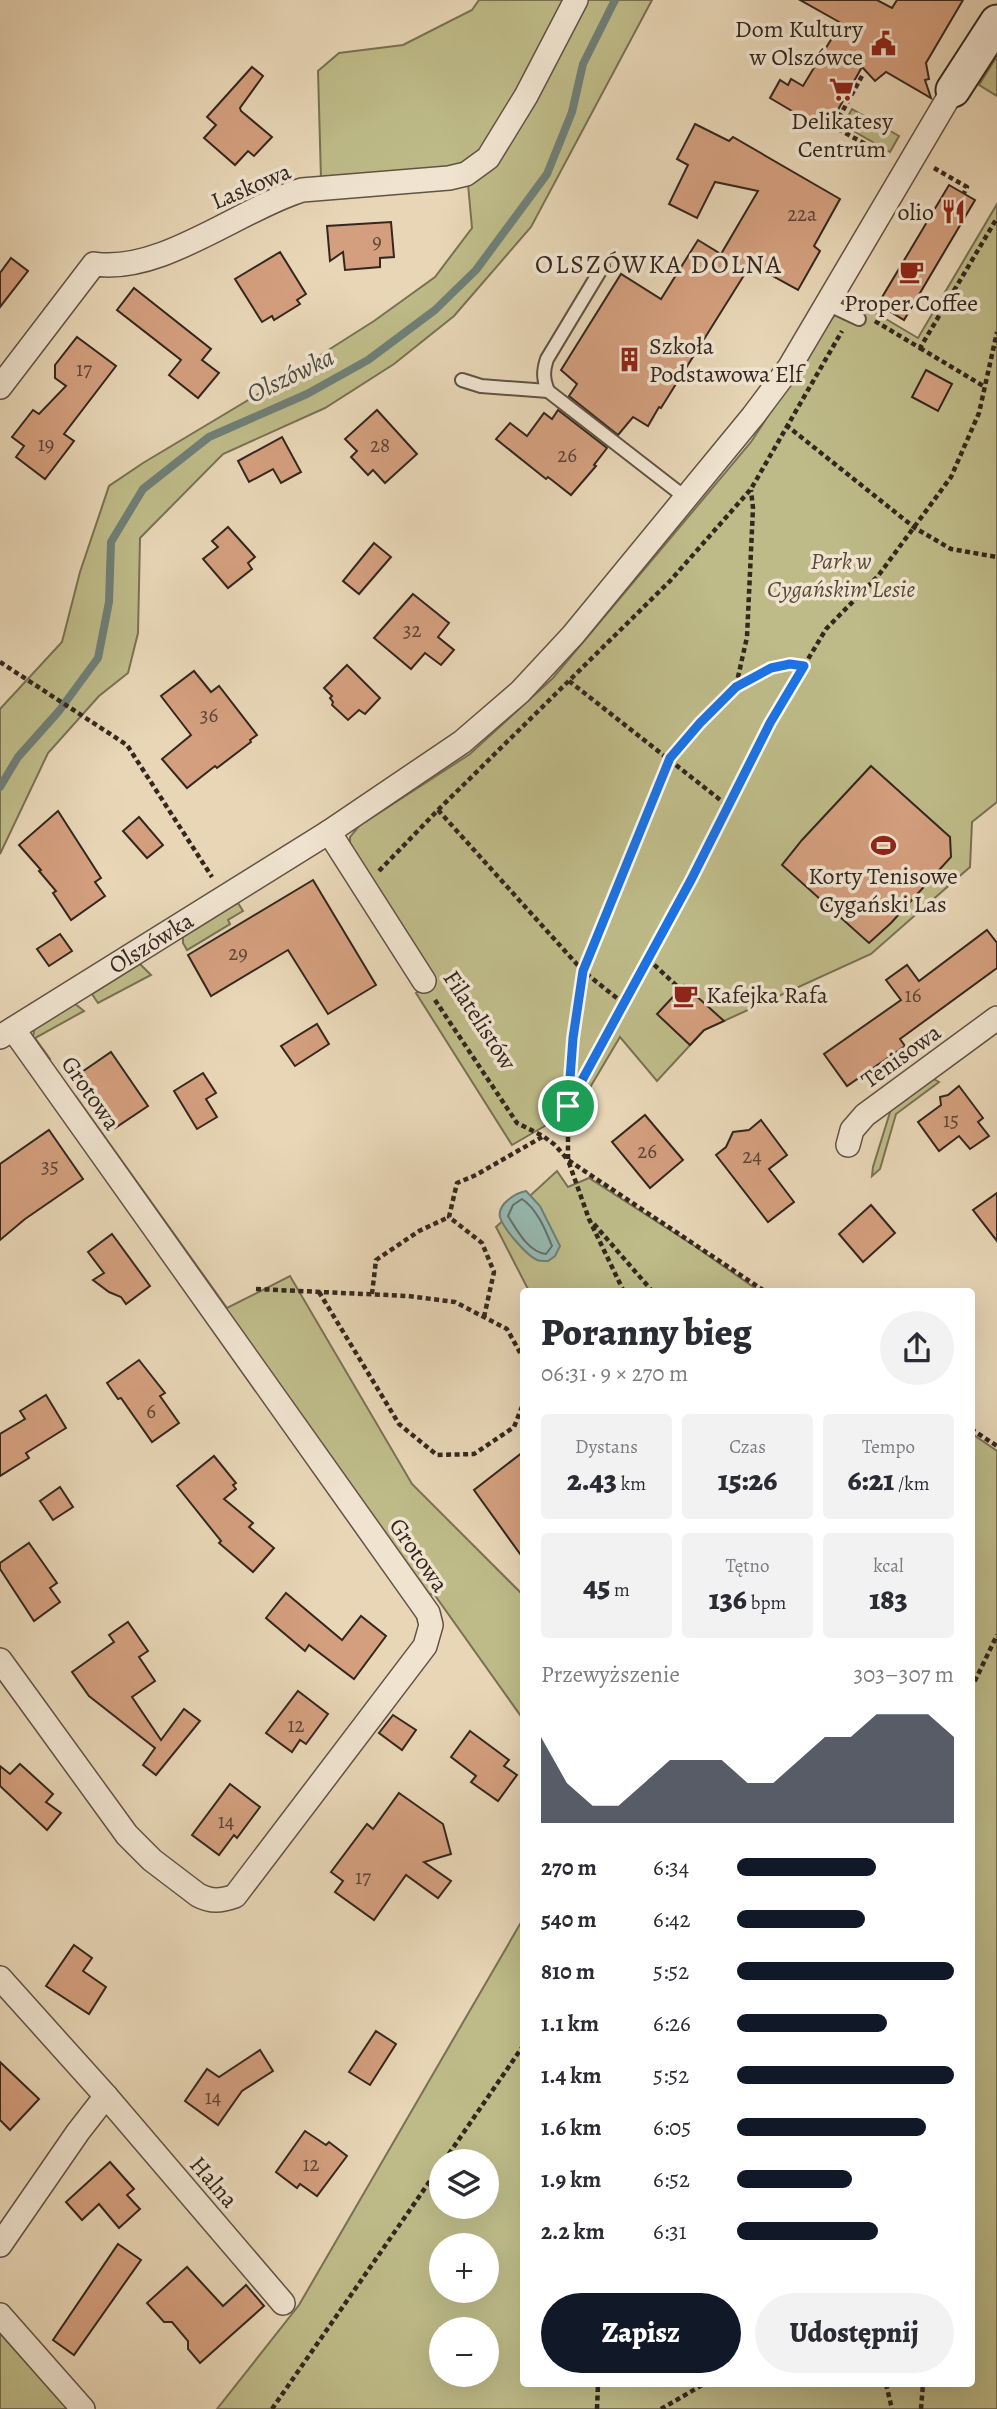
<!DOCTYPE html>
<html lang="pl">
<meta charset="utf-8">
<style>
body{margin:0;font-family:Alegreya,serif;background:#f2f2f3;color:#2b2b33;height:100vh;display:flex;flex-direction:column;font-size:26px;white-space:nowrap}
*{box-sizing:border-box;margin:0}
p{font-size:23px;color:#7c7c81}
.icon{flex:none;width:38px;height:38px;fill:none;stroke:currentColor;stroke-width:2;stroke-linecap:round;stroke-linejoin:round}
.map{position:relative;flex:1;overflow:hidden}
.drawer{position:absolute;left:520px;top:1288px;width:455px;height:1099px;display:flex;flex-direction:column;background:#fff;border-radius:7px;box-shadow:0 7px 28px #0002}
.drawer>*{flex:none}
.tools{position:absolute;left:429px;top:2149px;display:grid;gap:14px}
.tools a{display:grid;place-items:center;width:70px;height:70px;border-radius:50%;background:#fff;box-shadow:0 7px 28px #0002;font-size:35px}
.pin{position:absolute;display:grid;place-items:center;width:60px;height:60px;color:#fff;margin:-30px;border:4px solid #fff;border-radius:50%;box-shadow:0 2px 7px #0007}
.round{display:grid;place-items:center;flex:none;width:74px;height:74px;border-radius:37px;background:#f2f2f3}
.overview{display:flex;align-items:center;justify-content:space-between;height:119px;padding:0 21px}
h1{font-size:38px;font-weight:800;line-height:52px}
.stats{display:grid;grid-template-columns:repeat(3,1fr);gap:10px;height:119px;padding:7px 21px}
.stats div{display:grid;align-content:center;border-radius:7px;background:#f2f2f3;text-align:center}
.stats b{font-size:30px;font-weight:800}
.stats small{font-size:19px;font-weight:400}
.stats p{font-size:19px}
.chart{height:196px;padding:14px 21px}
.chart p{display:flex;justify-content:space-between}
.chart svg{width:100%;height:126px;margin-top:7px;fill:#111827;opacity:.7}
.action{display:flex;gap:14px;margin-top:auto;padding:14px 21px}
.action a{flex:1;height:80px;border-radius:42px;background:#111827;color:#fff;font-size:28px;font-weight:800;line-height:80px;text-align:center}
.action a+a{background:#f2f2f3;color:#2b2b33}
ul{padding:0 21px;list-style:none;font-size:23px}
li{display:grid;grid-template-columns:112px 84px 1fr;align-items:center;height:52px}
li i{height:18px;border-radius:9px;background:#111827}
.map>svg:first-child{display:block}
.green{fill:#bebb88;stroke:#797154;stroke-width:2;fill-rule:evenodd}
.water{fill:#97b9b2;stroke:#6f7f77;stroke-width:2}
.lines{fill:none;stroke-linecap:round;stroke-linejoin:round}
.shore{stroke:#667068;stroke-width:2}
.stream{stroke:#6f7f77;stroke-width:8}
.building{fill:#d49f7e;stroke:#34271f;stroke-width:2}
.lane-casing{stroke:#615345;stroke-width:16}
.street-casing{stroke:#615345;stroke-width:26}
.secondary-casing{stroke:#34271f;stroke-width:37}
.path{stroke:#34271f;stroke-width:4.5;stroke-dasharray:5 3.5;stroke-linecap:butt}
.lane{stroke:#f0e4d0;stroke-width:12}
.street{stroke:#f0e4d0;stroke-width:23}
.secondary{stroke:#f0e4d0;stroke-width:33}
.route-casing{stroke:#fff;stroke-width:14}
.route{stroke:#1a73e8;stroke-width:9}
.labels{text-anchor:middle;stroke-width:7;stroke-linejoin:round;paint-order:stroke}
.number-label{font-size:21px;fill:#5c4537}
.poi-label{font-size:24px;fill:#34271f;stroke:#f0e4d0}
.street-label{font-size:24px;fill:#34271f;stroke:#f0e4d0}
.park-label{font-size:24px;font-style:italic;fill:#564c39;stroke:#f0e4d0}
.neighbourhood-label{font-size:26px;letter-spacing:2px;fill:#34271f;stroke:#f0e4d0}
.water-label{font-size:26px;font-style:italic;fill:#4d4c44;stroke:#f0e4d0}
</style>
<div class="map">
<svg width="997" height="2409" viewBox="0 0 997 2409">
<rect width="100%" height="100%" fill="#e8d6b6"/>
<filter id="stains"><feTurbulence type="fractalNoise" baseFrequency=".00286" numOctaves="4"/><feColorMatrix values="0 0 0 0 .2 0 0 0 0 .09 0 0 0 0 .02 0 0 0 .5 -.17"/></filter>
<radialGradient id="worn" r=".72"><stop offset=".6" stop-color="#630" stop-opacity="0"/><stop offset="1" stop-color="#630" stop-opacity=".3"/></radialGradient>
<g class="green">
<polygon points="479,0 570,0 489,143 463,167 321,179 318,71 339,53 403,45 472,10"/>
<polygon points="582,0 652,0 531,227 454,316 394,364 325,408 223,454 140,538 138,633 128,673 99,696 48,753 0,854 0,709 62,642 80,572 109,486 143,463 270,387 374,321 435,277 472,228 468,184"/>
<polygon points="997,56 997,96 979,85"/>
<polygon points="852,109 899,136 890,152 843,125"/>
<polygon points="997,204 997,802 972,822 970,867 871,954 704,1030 657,1081 620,1037 579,1106 512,1145 416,993 435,981 350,845 350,837 359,826 470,754 553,678 751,442 847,296 918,338"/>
<polygon points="238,903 243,911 228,920 230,924 187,950 183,943 183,937"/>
<polygon points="140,964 151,975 98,1003 92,994"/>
<polygon points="74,1003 84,1011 35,1038 50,1059 46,1062 32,1042 35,1026"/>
<polygon points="934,1079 939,1082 896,1114 880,1169 872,1176 873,1167 891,1109"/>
<polygon points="77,1098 227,1308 290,1276 412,1484 523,1595 523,1719 434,1594 425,1595 77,1111"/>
<polygon points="557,1171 568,1187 589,1178 693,1245 759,1291 529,1291 496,1227"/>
<path d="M 971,1433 L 997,1451 L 997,2409 L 217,2409 L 299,2305 L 523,1919 L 523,2384 L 971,2384 ZM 441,2161 L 486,2161 L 486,2207 L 441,2207 ZM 441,2245 L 486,2245 L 486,2291 L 441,2291 ZM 441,2329 L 486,2329 L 486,2375 L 441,2375 Z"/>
<polygon points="0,2325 73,2409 0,2409"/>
</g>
<path class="water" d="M 526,1191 L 540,1206 L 560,1246 L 555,1256 L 548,1261 C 544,1261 540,1261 537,1260 C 526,1255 503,1228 500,1217 C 497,1204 516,1193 526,1191 Z"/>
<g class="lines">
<path class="shore" d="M 522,1199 C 537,1209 545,1229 552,1246 L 546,1254 C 528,1252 517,1230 508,1216 L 513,1205 Z"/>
<polyline class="stream" points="0,787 18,757 59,711 98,658 109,602 111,542 143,489 209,437 307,394 368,360 435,310 476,270 547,174 572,112 583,64 615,0"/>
</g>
<g class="building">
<polygon points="800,0 877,0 892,8 897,0 963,0 926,63 929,79 925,80 931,98 886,72 875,81 862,67 826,131 770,98 780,80 788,85 791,79 803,86 841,23"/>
<polygon points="252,67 263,76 240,108 241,111 272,137 254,156 248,151 235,165 204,138 216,125 207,117"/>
<polygon points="695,124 729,141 733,137 840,199 814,246 820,251 798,290 751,264 661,408 659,407 648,426 633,417 618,435 569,396 577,384 561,370 621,274 661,299 698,240 721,254 758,191 715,182 697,218 669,204 688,165 677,159"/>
<polygon points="949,185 975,200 904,320 878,304"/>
<polygon points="391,222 394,257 380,258 380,267 345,270 343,252 330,261 327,226"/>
<polygon points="280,252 306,294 297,300 300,304 274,320 272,316 262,322 235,279"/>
<polygon points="11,258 28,271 0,307 0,273"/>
<polygon points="134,288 211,349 202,360 219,373 198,398 169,375 181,360 117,310"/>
<polygon points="77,337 116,366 64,434 74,441 45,479 16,457 24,446 12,437 33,410 39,414 66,386 55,378 55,365"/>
<polygon points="926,370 952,384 938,411 912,397"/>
<polygon points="377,410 417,454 385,483 373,470 368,475 351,457 357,451 345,439"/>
<polygon points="558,410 607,448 594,465 596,466 571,495 548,477 546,479 496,439 510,423 527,436 544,413 552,419"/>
<polygon points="282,437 301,472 281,483 273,469 249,482 238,461"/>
<polygon points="228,527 255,557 248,563 252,569 228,588 203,559 218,547 212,541"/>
<polygon points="374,543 391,557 359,594 343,581"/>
<polygon points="413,594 449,623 438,637 454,650 441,665 425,653 411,669 374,638"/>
<polygon points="347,665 380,698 365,714 359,710 348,720 332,705 333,702 330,698 332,696 324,688"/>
<polygon points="194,671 211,692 219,686 257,735 250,740 251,742 217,768 215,766 187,788 162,759 191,735 161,696"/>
<polygon points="871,766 950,837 951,857 891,923 869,943 782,865 802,840"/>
<polygon points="58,811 101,878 95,882 105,896 71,920 53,893 56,891 39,871 41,870 19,845"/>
<polygon points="139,817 163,845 147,858 123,831"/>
<polygon points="313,880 376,985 328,1014 288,950 211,996 188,955"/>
<polygon points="987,930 997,943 997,968 900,1039 905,1046 847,1086 824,1054 901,1000 886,980 907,965 919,981"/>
<polygon points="60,934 72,951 49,966 37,949"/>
<polygon points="684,985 724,1021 704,1030 690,1045 657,1014"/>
<polygon points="317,1024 329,1044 295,1066 281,1046"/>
<polygon points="111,1052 148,1106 115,1128 79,1074"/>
<polygon points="203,1073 216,1093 206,1099 217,1117 197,1129 174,1091"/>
<polygon points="959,1086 983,1118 978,1122 989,1136 970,1149 959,1136 939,1151 918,1122 941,1105 940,1097 948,1095"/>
<polygon points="645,1115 683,1160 650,1188 612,1142"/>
<polygon points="761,1120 787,1155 769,1169 794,1202 768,1222 716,1155 726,1147 733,1132 749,1130"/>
<polygon points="49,1130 83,1179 25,1219 0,1240 0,1164"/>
<polygon points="997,1193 997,1241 973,1210"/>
<polygon points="871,1205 895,1233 863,1262 839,1234"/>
<polygon points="112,1234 150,1286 126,1304 121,1297 109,1292 93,1280 104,1273 88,1252"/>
<polygon points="139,1360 165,1393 160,1396 179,1423 152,1442 121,1398 118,1399 107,1383"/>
<polygon points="46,1395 66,1428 26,1453 29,1458 0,1476 0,1434 25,1419 20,1411"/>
<polygon points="523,1452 523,1558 474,1490"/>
<polygon points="214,1456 236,1483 233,1485 236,1489 224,1499 253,1523 249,1527 274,1548 253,1572 219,1543 221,1541 177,1486"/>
<polygon points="60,1487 73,1507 53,1520 40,1501"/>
<polygon points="29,1543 57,1583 50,1588 60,1602 34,1621 0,1569 0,1563"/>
<polygon points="286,1593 342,1640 361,1616 386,1636 354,1679 309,1645 305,1651 266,1618"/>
<polygon points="128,1622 148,1651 139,1657 155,1681 132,1697 161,1740 184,1709 200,1721 156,1775 143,1765 155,1748 89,1696 72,1672 114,1642 109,1635"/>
<polygon points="298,1691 328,1714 306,1744 300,1740 292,1752 266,1733"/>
<polygon points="393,1715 416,1730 402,1750 379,1733"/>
<polygon points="470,1731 509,1760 504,1766 517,1775 498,1801 471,1782 476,1776 451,1757"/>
<polygon points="20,1764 53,1794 46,1802 61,1813 47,1830 0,1786 0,1766 10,1774"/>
<polygon points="230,1784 260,1807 237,1838 234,1835 219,1855 192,1835"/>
<polygon points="399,1793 443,1824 451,1854 424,1862 451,1881 438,1898 406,1875 374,1920 335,1892 343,1881 331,1872 367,1824 373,1829"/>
<polygon points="74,1945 92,1958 83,1971 106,1987 89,2014 46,1986"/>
<polygon points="376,2031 396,2044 370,2085 349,2072"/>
<polygon points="260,2050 273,2071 242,2091 218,2125 185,2101 207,2069 219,2077"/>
<polygon points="0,2062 39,2099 10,2130 0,2120"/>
<polygon points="305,2131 326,2145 329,2142 347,2156 317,2196 300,2184 297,2188 276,2172"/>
<polygon points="110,2162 134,2189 127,2195 140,2209 119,2228 99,2204 82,2220 66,2202"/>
<polygon points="118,2244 141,2260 74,2355 53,2340"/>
<polygon points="187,2267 223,2306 246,2285 264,2306 200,2363 188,2349 188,2341 172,2322 164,2322 147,2303"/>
</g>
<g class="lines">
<defs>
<g id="lane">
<polyline points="827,304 859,319"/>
<polyline points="462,380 481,386 548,391 686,498"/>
<path d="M 548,391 C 543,379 543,371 547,359 L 603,266"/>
</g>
<g id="street">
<path d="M 0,387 L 94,264 C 161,274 238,210 302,190 L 449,178 L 466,174 L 488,158 L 526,96 L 576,0"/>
<polyline points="329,832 424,981"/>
<path id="s1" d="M 0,1037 L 329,832 L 462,742 L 520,692 L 573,635 L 753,416 L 789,368 L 953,90"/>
<polyline points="848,1145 852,1130 865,1115 997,1018"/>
<path d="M 0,1660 L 127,1835 L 152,1860 L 198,1895 C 211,1902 221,1901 235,1896 L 425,1646 L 431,1625 L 428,1613 L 13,1029"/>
<polyline points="0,1978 106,2096"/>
<polyline points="0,2245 78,2132 106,2096 283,2303"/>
<polyline points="0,2315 83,2409"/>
</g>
<polyline id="secondary" points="953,90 997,22"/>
</defs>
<use href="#lane" class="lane-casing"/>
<use href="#street" class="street-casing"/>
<use href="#secondary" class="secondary-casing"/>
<g class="path">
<polyline points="862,76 837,121 838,129 889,157"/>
<polyline points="934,168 967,187 964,193"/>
<polyline points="875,321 920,348 997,218"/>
<polyline points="920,348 985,387"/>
<polyline points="786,425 915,528 951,549 997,557"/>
<polyline points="0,662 127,745 212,877"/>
<polyline points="569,681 728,806"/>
<polyline points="736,686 747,637 753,508 751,490"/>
<polyline points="438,810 583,971 623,1003"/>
<polyline points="379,871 438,810 670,581 751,489 842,331"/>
<polyline points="648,959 680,989"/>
<polyline points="435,1000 517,1123 543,1136 555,1145 568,1160 766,1292"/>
<polyline points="569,1104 573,1038 583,971 670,758 700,723 736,687 771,668 790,664 804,665"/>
<polyline points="594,1224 653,1292"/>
<polyline points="256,1289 408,1296 455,1302 507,1329 523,1358"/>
<polyline points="319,1292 399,1424 437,1455 474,1454 514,1427 523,1404"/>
<polyline points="624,1292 589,1219 568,1160 568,1106 691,880 770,723 826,629 878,576 951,477 979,413 997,332"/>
<polyline points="372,1294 376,1260 419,1231 449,1217"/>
<polyline points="484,1317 494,1272 482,1243 449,1217 457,1183 476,1175 542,1137"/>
<polyline points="971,1429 997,1446"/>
<polyline points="971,1689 997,1635"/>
<polyline points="444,2161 523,2046"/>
<polyline points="886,2384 892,2409"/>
<polyline points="272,2409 441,2165"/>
<polyline points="597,2409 598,2384"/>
<polyline points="661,2409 704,2384"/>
<polyline points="921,2409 923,2384"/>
</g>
<use href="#lane" class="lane"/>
<use href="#street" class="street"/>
<use href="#secondary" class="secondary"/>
</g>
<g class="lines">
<defs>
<polygon id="route" points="790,664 804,666 770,723 691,880 568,1106 573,1038 583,971 670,758 700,723 736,687 771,668"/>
</defs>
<use href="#route" class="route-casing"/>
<use href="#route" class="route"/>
</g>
<defs>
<symbol id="civic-bare" viewBox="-9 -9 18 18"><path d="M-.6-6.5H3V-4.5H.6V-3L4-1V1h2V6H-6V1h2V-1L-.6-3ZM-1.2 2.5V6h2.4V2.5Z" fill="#8f2418" stroke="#f0e4d0" stroke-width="2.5" paint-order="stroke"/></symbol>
<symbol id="supermarket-bare" viewBox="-9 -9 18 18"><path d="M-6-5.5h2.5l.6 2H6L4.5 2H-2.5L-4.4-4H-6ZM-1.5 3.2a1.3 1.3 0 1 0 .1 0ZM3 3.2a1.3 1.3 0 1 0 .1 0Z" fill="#8f2418" stroke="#f0e4d0" stroke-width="2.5" paint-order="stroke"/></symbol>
<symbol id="restaurant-bare" viewBox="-9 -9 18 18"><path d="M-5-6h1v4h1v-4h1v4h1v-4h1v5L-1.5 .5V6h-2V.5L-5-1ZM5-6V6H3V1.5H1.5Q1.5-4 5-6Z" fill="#8f2418" stroke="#f0e4d0" stroke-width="2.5" paint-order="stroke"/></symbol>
<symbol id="cafe-bare" viewBox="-9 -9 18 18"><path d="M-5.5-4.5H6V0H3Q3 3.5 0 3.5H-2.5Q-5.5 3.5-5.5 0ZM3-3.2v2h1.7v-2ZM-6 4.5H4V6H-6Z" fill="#8f2418" stroke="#f0e4d0" stroke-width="2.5" paint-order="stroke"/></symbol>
<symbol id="building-bare" viewBox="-9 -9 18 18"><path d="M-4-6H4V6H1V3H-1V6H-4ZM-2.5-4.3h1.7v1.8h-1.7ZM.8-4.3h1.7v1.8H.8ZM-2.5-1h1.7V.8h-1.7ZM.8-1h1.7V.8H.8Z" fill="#8f2418" stroke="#f0e4d0" stroke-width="2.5" paint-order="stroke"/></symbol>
<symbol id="stadium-bare" viewBox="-9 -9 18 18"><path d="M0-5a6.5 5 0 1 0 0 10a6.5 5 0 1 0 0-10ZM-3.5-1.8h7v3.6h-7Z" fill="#8f2418" stroke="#f0e4d0" stroke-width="2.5" paint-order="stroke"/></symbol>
</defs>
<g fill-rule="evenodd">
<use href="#civic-bare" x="866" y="26" width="35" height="35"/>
<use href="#supermarket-bare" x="824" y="72" width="35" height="35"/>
<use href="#restaurant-bare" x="936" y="194" width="35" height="35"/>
<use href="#cafe-bare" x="894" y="254" width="35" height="35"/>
<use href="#building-bare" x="612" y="342" width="35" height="35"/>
<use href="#stadium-bare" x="866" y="828" width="35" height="35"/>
<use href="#cafe-bare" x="668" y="978" width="35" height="35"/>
</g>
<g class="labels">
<g class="number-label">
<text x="802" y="221">22a</text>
<text x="377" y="248">9</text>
<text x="84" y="376">17</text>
<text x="46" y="451">19</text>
<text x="380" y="452">28</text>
<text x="567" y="462">26</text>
<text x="412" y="637">32</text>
<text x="209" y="722">36</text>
<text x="238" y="960">29</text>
<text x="913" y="1002">16</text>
<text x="951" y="1127">15</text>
<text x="647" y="1158">26</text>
<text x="752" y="1163">24</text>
<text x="50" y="1173">35</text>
<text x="151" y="1418">6</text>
<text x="296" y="1732">12</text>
<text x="226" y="1828">14</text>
<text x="363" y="1884">17</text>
<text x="213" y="2104">14</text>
<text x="311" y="2171">12</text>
</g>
<g class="poi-label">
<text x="863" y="37" text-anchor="end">Dom Kultury<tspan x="863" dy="28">w Olszówce</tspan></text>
<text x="842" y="129">Delikatesy<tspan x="842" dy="28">Centrum</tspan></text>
<text x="934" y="220" text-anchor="end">olio</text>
<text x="911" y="311">Proper Coffee</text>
<text x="649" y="354" text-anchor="start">Szkoła<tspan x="649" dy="28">Podstawowa Elf</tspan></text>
<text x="883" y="884">Korty Tenisowe<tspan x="883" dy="28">Cygański Las</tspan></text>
<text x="706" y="1003" text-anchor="start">Kafejka Rafa</text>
</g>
<g class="street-label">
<text transform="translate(251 186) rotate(-23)" y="8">Laskowa</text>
<text dy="8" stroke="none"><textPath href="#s1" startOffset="178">Olszówka</textPath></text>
<text transform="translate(480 1020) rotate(57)" y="8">Filatelistów</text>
<text transform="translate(901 1056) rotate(-36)" y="8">Tenisowa</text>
<text transform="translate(91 1093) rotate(55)" y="8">Grotowa</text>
<text transform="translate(419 1555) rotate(55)" y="8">Grotowa</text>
<text transform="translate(214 2182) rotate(49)" y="8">Halna</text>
</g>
<g class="park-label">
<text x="841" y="569">Park w<tspan x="841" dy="28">Cygańskim Lesie</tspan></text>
</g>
<g class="neighbourhood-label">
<text x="659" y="273">OLSZÓWKA DOLNA</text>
</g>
<g class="water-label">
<text transform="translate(290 375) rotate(-26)" y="9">Olszówka</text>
</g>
</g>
<rect width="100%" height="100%" filter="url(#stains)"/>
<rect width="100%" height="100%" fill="url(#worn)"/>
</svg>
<div class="tools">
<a><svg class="icon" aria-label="layers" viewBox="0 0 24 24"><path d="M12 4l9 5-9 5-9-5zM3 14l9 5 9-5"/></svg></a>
<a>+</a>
<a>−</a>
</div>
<div class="pin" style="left:568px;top:1106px;background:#1e9e55"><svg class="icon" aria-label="arrive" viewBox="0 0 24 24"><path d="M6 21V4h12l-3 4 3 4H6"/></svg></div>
<section class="drawer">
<div class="overview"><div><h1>Poranny bieg</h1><p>06:31 · 9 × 270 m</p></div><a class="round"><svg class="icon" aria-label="share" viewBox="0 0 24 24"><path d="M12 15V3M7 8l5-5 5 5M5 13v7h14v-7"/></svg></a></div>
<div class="stats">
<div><p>Dystans</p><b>2.43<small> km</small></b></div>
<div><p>Czas</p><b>15:26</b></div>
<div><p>Tempo</p><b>6:21<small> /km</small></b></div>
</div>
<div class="stats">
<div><b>45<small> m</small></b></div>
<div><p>Tętno</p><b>136<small> bpm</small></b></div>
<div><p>kcal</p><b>183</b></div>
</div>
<div class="chart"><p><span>Przewyższenie</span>303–307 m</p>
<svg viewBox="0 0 160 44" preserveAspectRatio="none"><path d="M0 44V14L10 30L20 38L30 38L40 30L50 22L60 22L70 22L80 30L90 30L100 22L110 14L120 14L130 6L140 6L150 6L160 14V44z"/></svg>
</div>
<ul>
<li><b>270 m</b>6:34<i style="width:64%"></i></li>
<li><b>540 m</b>6:42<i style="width:59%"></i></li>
<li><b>810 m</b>5:52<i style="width:100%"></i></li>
<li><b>1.1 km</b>6:26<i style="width:69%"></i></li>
<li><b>1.4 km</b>5:52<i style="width:100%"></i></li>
<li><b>1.6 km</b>6:05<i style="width:87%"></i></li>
<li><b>1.9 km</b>6:52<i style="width:53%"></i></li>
<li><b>2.2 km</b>6:31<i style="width:65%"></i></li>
</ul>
<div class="action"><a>Zapisz</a><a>Udostępnij</a></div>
</section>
</div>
